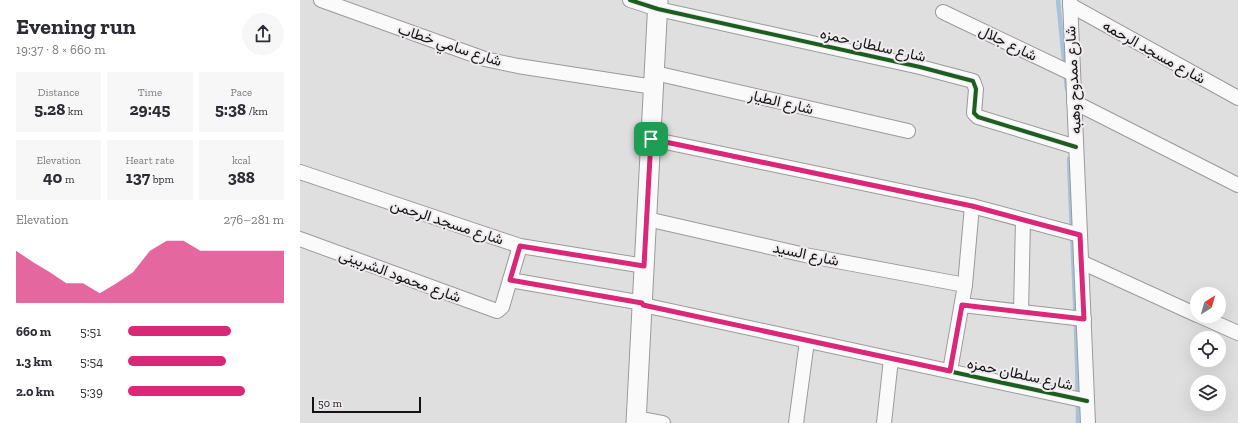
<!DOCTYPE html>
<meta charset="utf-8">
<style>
body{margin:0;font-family:"Zilla Slab",Vazirmatn,serif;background:#f7f7f7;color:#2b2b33;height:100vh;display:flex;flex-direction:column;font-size:15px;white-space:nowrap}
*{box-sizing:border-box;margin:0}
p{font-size:13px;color:#7c7c81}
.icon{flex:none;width:22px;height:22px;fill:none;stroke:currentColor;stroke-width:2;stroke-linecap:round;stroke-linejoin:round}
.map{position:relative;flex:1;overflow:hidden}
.drawer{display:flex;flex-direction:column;background:#fff;width:300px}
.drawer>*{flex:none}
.needle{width:26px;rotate:37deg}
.tools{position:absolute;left:890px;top:287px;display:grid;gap:8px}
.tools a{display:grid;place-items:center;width:36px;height:36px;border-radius:50%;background:#fff;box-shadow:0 4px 16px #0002;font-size:20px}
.scale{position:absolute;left:12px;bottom:10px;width:109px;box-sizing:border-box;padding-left:4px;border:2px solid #151414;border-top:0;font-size:11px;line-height:14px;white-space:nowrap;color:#151414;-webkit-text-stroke:3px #efebee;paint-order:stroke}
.pin{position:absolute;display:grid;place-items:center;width:34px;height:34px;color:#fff;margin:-17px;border-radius:8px;box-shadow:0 2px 6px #0006}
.round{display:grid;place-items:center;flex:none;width:42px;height:42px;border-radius:21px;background:#f7f7f7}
.overview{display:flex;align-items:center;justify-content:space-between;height:68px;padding:0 16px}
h1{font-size:22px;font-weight:700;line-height:30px}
.stats{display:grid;grid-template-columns:repeat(3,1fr);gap:6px;height:68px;padding:4px 16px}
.stats div{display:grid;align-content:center;border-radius:0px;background:#f7f7f7;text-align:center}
.stats b{font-size:17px;font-weight:700}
.stats small{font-size:11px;font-weight:400}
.stats p{font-size:11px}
.chart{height:112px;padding:8px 16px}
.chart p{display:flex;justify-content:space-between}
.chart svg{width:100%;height:72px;margin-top:4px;fill:#db2777;opacity:.7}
ul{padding:0 16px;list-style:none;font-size:13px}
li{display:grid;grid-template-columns:64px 48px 1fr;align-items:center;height:30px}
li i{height:10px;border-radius:5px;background:#db2777}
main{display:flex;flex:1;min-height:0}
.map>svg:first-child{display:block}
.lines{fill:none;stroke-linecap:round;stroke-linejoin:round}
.stream{stroke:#a6c3da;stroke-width:4.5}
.street-casing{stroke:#9b9a9b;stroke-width:16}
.secondary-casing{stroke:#9b9a9b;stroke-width:21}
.street{stroke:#fafafa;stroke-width:14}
.secondary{stroke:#fafafa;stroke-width:19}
.cycleway-casing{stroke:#efebee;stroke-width:6}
.cycleway{stroke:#1b5e20;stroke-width:4}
.route-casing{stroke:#fff;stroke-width:8}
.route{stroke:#db2777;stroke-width:5}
.labels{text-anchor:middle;stroke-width:4;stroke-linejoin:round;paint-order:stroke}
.street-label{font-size:15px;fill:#151414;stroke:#efebee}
</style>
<main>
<section class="drawer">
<div class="overview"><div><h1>Evening run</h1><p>19:37 · 8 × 660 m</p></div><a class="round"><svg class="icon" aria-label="share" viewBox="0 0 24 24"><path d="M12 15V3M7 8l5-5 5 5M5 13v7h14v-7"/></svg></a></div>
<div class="stats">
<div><p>Distance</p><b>5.28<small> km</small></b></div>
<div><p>Time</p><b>29:45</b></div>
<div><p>Pace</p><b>5:38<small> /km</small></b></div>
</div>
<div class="stats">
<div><p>Elevation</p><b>40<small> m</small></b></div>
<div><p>Heart rate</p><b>137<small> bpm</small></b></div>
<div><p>kcal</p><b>388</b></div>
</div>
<div class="chart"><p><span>Elevation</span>276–281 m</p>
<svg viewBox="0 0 160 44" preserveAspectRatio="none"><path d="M0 44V12L10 19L20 25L30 32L40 32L50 38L60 32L70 25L80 12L90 6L100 6L110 12L120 12L130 12L140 12L150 12L160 12V44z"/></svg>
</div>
<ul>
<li><b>660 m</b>5:51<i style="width:66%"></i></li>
<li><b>1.3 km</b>5:54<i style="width:63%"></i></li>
<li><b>2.0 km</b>5:39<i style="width:75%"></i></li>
</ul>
</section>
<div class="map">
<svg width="938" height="423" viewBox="0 0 938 423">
<rect width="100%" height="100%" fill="#e0dfe0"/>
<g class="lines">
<g class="stream">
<polyline points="758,0 767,89"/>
<path d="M 769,159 C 772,247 778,335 778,423"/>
</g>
<defs>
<g id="street">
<polyline points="21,0 185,59 218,66 354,87"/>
<polyline points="330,0 358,9 620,67 673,81 676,89 674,113 678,117 776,147"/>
<polyline points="770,0 788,423"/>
<polyline points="770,5 938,98"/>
<polyline points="643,12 773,74"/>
<polyline points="355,73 608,131"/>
<polyline points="774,102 938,185"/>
<polyline points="351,139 672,206 780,235"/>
<polyline points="0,172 220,246 345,266"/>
<polyline points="347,219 505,255 665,285"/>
<polyline points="0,239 197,311 202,307 220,246"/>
<polyline points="781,262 897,315"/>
<polyline points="210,280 343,303"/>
<polyline points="343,305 787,401"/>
<polyline points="662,305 784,319"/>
<polyline points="721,312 723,220"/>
<polyline points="900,316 938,333"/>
<polyline points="650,371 665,285 672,206"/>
<polyline points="337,418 363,423"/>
<polyline points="496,423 507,341"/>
<polyline points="584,423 591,359"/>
</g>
<polyline id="secondary" points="336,423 358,0"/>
</defs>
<use href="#street" class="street-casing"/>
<use href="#secondary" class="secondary-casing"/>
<use href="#street" class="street"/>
<use href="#secondary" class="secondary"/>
<defs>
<g id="cycleway">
<polyline points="330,0 358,9 620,67 673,81 676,89 674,113 678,117 776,147"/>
<polyline points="351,139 672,206 780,235"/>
<polyline points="343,305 787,401"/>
</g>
</defs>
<use href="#cycleway" class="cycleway-casing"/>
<use href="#cycleway" class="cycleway"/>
</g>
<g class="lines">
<defs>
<polygon id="route" points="351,139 672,206 780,235 784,319 662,305 650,371 343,305 342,303 210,280 220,246 344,266"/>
</defs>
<use href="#route" class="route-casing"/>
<use href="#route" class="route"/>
</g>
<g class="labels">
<g class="street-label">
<text transform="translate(708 43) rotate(26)" y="5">شارع جلال</text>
<text transform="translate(150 45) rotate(18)" y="5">شارع سامي خطاب</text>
<text transform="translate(573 45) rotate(13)" y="5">شارع سلطان حمزه</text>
<text transform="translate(854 52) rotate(29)" y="5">شارع مسجد الرحمه</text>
<text transform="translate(773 80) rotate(-93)" y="5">شارع ممدوح وهبه</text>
<text transform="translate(481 102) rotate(13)" y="5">شارع الطيار</text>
<text transform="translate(147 222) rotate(18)" y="5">شارع مسجد الرحمن</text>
<text transform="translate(506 254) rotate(12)" y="5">شارع السيد</text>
<text transform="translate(100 276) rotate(20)" y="5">شارع محمود الشربينى</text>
<text transform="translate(720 374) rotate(12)" y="5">شارع سلطان حمزه</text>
</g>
</g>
</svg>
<div class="tools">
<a><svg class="needle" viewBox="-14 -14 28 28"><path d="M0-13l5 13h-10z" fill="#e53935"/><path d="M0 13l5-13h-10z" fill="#7c7c81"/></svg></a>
<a><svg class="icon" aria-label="locate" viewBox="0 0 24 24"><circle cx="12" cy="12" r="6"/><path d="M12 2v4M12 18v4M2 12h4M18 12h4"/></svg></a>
<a><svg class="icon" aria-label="layers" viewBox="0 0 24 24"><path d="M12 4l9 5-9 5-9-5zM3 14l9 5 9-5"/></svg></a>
</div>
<div class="scale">50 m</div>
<div class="pin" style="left:351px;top:139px;background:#1e9e55"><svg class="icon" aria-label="arrive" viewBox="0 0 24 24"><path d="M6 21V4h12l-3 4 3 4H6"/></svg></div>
</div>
</main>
